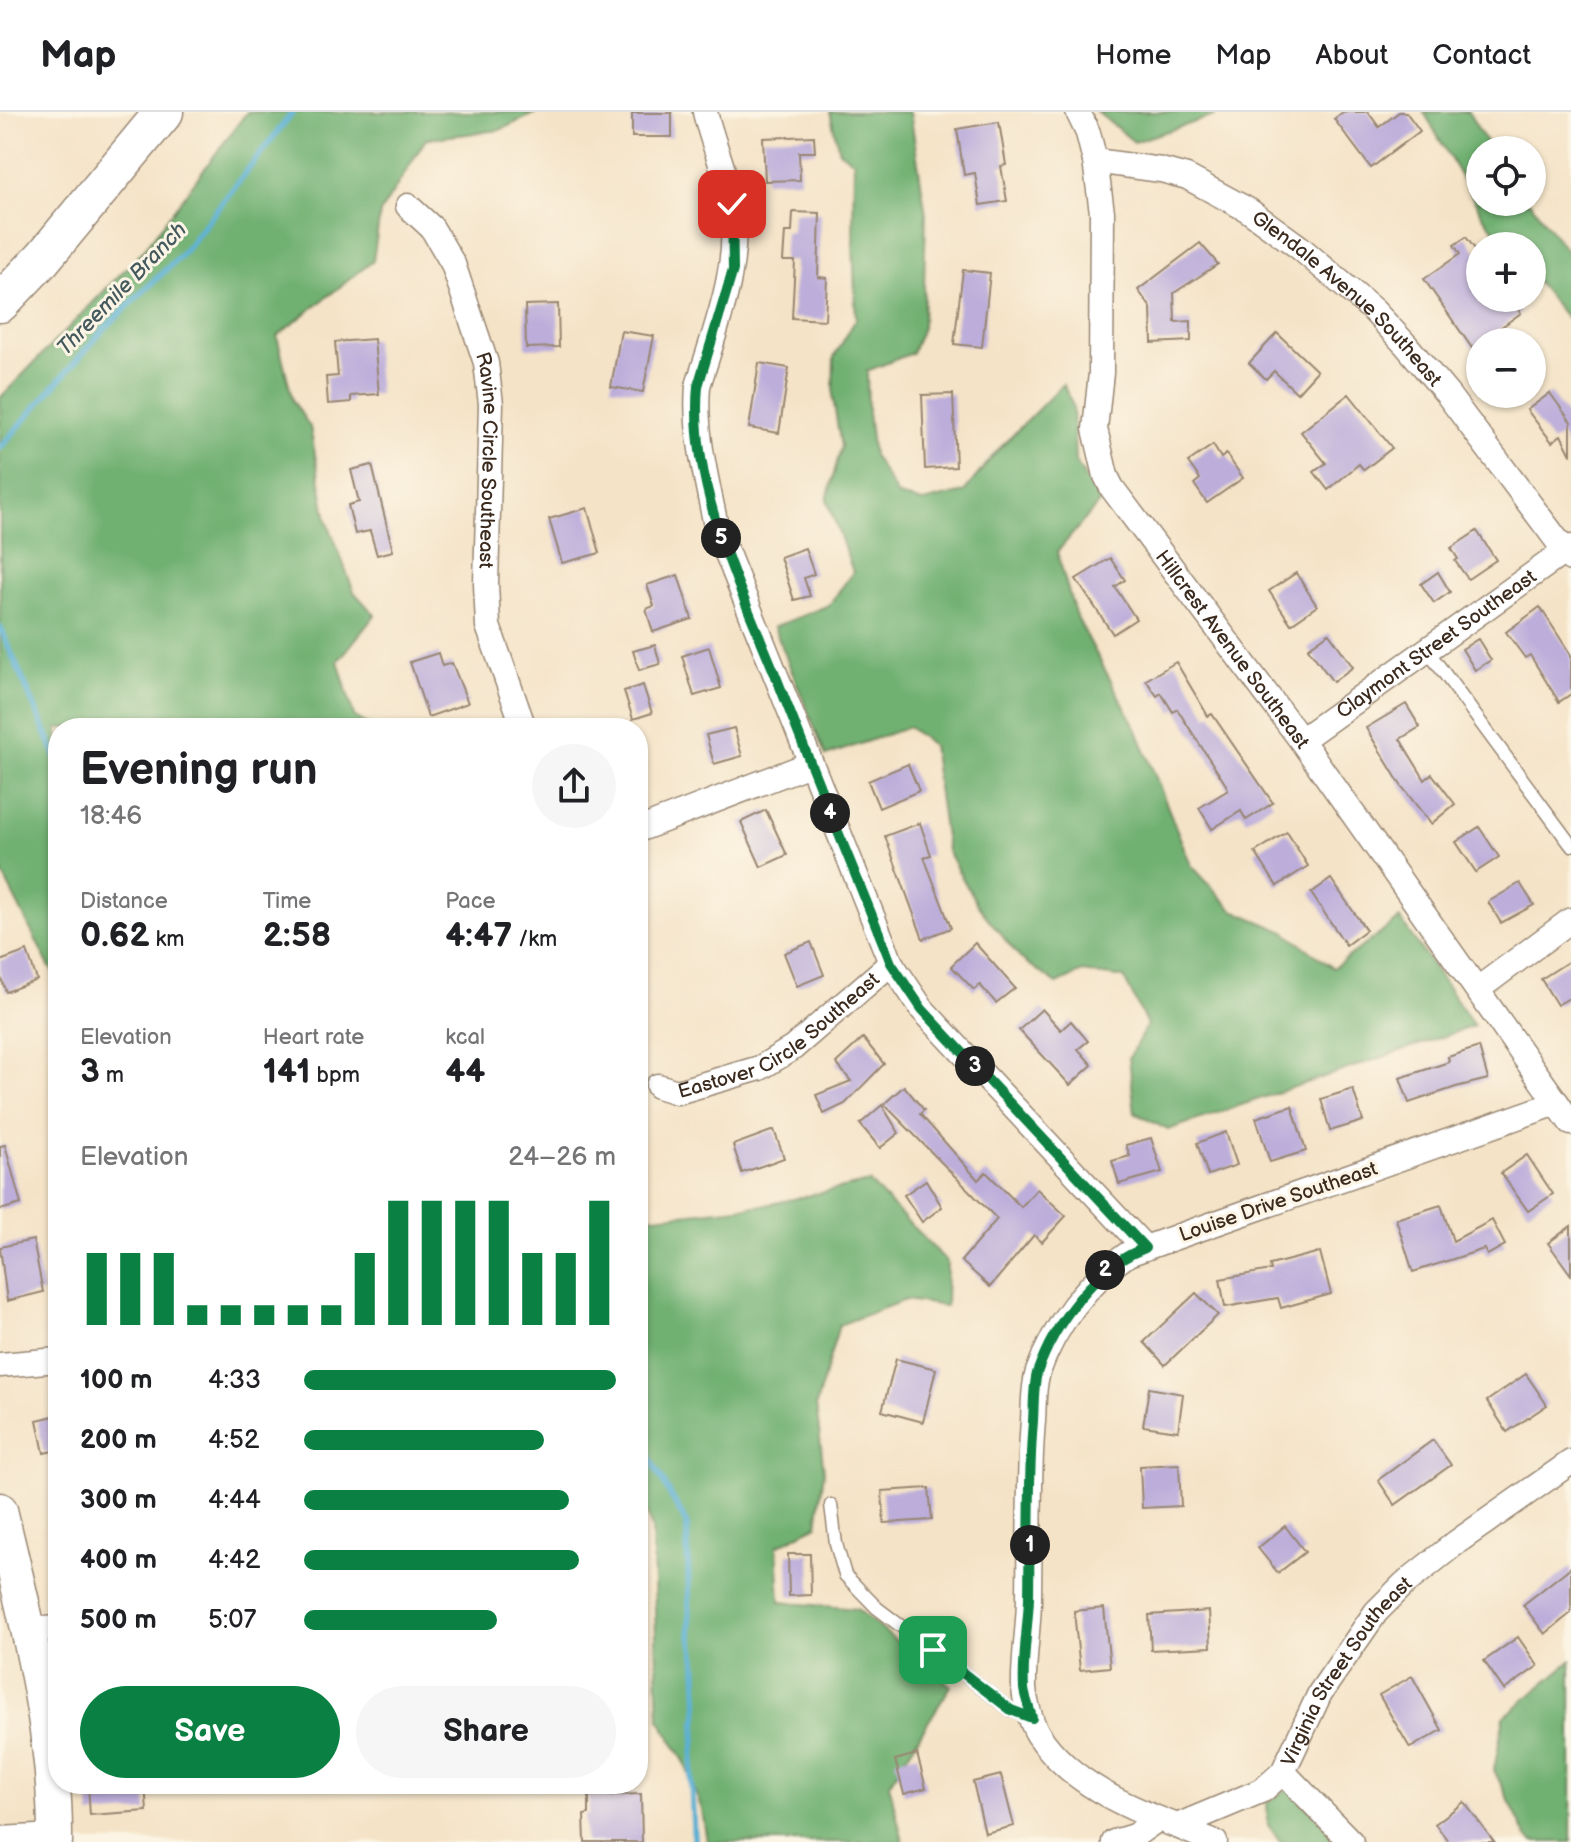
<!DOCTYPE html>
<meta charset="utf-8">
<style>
body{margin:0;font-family:"Balsamiq Sans",sans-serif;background:#f6f6f6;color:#202124;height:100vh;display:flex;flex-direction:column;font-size:30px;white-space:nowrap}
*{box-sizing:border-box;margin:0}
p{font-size:26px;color:#757577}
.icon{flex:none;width:44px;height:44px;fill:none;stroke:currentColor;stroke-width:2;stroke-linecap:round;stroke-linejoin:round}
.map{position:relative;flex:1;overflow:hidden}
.sheet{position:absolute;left:48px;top:606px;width:600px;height:1076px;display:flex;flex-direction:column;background:#fff;border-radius:32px;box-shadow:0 2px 6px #0004}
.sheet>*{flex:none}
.controls{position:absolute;left:1466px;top:24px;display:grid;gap:16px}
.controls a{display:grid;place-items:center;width:80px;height:80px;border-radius:50%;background:#fff;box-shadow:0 2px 6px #0004;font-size:40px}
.pin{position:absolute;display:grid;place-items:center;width:68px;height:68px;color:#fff;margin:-34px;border-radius:16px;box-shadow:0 4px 12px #0006}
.km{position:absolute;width:40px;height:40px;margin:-20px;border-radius:50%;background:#222;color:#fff;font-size:22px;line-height:40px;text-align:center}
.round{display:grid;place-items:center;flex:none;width:84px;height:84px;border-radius:42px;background:#f6f6f6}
.headline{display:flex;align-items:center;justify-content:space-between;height:136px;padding:0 32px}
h1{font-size:44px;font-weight:700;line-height:60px}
.figures{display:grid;grid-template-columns:repeat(3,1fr);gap:12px;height:136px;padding:8px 32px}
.figures div{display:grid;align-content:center}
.figures b{font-size:34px;font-weight:700}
.figures small{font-size:22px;font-weight:400}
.figures p{font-size:22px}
.chart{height:224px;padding:16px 32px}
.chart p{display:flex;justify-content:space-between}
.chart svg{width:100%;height:144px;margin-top:8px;stroke:#0b8043;stroke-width:6}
.primary-button{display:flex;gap:16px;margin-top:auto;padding:16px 32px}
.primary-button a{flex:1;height:92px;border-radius:48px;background:#0b8043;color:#fff;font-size:32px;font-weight:700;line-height:92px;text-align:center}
.primary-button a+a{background:#f6f6f6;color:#202124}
ul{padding:0 32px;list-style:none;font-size:26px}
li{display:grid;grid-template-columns:128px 96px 1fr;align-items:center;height:60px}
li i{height:20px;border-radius:10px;background:#0b8043}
header{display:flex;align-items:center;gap:48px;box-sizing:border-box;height:112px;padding:0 40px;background:#fff;border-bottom:2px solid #e0e0e0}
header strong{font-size:38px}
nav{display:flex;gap:44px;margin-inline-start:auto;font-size:28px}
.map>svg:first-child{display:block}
.forest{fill:#70b071;stroke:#566d48;stroke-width:2}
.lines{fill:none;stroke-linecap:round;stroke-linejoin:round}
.stream{stroke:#56afd3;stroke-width:6}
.building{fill:#bcadda}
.lane-casing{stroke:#988672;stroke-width:15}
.street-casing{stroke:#988672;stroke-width:27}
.secondary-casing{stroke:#988672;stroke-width:37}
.primary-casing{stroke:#988672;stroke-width:41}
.lane{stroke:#fff;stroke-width:12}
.street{stroke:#fff;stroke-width:24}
.secondary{stroke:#fff;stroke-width:34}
.primary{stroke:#fff;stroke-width:38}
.route-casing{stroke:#fff;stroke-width:16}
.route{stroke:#0b8043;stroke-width:10}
.labels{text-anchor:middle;stroke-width:6;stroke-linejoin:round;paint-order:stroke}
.street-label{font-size:20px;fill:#3b2a1e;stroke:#fcf5e5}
.water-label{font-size:22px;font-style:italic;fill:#44595d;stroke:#fcf5e5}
</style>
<header>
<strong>Map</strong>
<nav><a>Home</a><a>Map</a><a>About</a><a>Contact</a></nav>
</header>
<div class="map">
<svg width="1571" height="1730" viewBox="0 0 1571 1730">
<rect width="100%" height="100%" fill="#fcf5e5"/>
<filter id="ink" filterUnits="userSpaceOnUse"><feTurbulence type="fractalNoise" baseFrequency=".0125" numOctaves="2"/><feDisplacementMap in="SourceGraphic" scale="16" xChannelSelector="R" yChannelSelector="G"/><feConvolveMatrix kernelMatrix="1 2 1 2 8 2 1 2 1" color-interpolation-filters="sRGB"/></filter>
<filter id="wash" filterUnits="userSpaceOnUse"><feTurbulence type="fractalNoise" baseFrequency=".006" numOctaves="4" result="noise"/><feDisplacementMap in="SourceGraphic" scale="32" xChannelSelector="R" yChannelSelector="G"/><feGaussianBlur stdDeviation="1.8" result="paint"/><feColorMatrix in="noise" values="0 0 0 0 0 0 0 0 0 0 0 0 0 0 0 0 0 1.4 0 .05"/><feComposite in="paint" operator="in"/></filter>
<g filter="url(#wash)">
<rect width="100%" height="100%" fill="#f4e3c7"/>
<g class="forest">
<polygon points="247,0 538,0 500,18 426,27 380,101 373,149 277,224 293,289 310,315 327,408 354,480 375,503 338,549 354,604 373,616 58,616 58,866 49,854 0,757 0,286 142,140"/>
<polygon points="830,0 910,0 926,102 923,213 912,241 867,259 868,301 873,343 898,384 923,390 964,380 997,339 1063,272 1073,294 1075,349 1100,390 1057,440 1075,502 1136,616 1191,753 1233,798 1285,820 1333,856 1400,807 1474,914 1168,1018 1135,1001 1129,946 1147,913 1124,866 1082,860 1057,872 1020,846 978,794 947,739 932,633 908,615 826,644 774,515 829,493 853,460 827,388 841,335 833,286 834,245 856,207 853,131 854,50 839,39"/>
<polygon points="1097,0 1216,0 1214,4 1134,30"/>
<polygon points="1424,0 1468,0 1491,38 1480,38 1480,90 1530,90 1571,145 1571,212 1532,164 1532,134 1507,134 1483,104"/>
<polygon points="869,1070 947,1150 946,1194 905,1188 839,1213 816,1293 824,1360 817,1413 777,1434 780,1490 857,1497 951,1574 889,1672 903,1730 707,1730 702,1698 684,1649 659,1607 652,1417 638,1375 638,1097 654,1105 766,1093"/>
<polygon points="1571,1549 1571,1730 1533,1730 1527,1725 1494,1658 1504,1605"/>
<polygon points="1289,1676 1341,1730 1280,1730 1268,1713 1267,1690"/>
</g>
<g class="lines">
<g class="stream">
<polyline points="0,336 103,218 182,142 293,0"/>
<polyline points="0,515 58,649"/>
<polyline points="638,1329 643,1333 687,1413 690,1519 696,1548 698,1591 691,1667 694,1730"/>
</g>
</g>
<g id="blocks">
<g class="building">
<polygon points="1343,0 1368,0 1379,15 1399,0 1406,0 1420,19 1371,56 1334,7"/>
<rect x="632" y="1" width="40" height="24"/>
<polygon points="999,10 1006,53 1001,54 1007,89 980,93 975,61 964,63 957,17"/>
<polygon points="814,24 815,40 799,40 800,68 765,69 763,26"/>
<polygon points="793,100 820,101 818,165 827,166 825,208 792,206 795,149 783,149 785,120 792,120"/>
<polygon points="1466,125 1480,144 1480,186 1495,186 1500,194 1512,186 1521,201 1472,236 1424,167 1460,142 1454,133"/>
<polygon points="1200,131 1218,152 1174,181 1175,210 1191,209 1191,229 1152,231 1151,196 1138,178"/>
<polygon points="963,158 990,161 982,235 954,232"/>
<polygon points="558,192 559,235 526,236 525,193"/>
<polygon points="621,219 654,224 643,280 611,275"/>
<polygon points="1277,221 1317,259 1297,281 1274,259 1266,267 1249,251"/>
<polygon points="374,227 379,282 351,284 351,290 328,292 326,265 338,264 335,230"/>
<polygon points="759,251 789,256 779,321 749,316"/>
<polygon points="1550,281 1571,310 1571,343 1561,323 1552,330 1527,298"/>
<polygon points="953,282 956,355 925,357 922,283"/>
<polygon points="1349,282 1392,336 1364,358 1359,352 1328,378 1314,360 1326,351 1301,320"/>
<polygon points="1213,333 1221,346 1226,342 1243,366 1207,391 1194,372 1200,367 1188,350"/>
<polygon points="372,353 393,439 377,443 370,419 355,422 348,393 359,390 351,358"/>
<polygon points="587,396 600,441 562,451 549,407"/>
<polygon points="1477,419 1496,448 1468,467 1455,449 1458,447 1451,436"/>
<polygon points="805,436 814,462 804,466 810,484 794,488 780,445"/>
<polygon points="1110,446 1125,468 1115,475 1136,507 1113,522 1076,467"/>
<polygon points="1438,460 1450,480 1434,491 1421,472"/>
<polygon points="1296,461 1317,494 1291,512 1269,479"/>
<polygon points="678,463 692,507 653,520 646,497 654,494 647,473"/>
<polygon points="1540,495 1571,543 1571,582 1559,590 1530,543 1525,546 1506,520"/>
<polygon points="1329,521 1353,555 1333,570 1308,536"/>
<polygon points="1478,527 1491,548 1475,558 1462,537"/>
<polygon points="655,533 660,552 639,558 633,539"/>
<polygon points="709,535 721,576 694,584 682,544"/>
<polygon points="438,541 442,554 452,551 468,591 428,605 410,550"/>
<polygon points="1176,550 1208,604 1212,602 1273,691 1246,708 1241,699 1212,717 1199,696 1228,678 1226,673 1177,597 1173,600 1161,581 1157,584 1146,568"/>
<polygon points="643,573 652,601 633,607 624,579"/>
<polygon points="1406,592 1420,615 1400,627 1425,668 1432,662 1455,692 1431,712 1400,672 1366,616"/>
<polygon points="734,616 742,644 714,652 706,623"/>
<polygon points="908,652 919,679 879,696 868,669"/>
<polygon points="766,698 787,743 761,755 741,710"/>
<polygon points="920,711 931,743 924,745 951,816 923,827 885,724"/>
<polygon points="1479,715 1499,745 1476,760 1456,730"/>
<polygon points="1287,720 1308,754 1277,774 1255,740"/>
<polygon points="1331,767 1366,818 1346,833 1311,781"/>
<polygon points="1520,771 1534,793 1501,811 1488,790"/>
<polygon points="811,830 824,863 797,874 784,841"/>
<polygon points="975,831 1015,876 996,891 980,873 974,878 951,854"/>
<polygon points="27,839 37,868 6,880 0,863 0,849"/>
<polygon points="1571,848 1571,885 1557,893 1541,867"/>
<polygon points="1042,897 1061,918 1071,909 1088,929 1078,937 1092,953 1070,973 1019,918"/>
<polygon points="863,926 884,952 845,992 824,1002 816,983 851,969 836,951"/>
<polygon points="1479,935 1488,967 1456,975 1409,991 1400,966 1449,950 1448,945"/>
<polygon points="904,974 924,998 920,1002 978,1068 986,1060 1021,1095 1037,1077 1066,1104 1042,1130 1034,1123 990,1175 961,1149 997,1107 884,992"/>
<polygon points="1353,977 1363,1009 1330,1019 1321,987"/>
<polygon points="882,993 899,1021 880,1036 860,1012"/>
<polygon points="1292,994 1306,1039 1270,1050 1256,1006"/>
<polygon points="774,1018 784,1046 742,1061 733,1033"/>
<polygon points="1226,1020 1237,1053 1208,1063 1197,1031"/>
<polygon points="1151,1026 1162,1060 1119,1072 1112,1049 1130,1044 1126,1033"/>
<polygon points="5,1033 21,1092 0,1098 0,1034"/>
<polygon points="1527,1043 1553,1082 1528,1099 1501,1061"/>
<polygon points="926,1068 942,1095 922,1110 904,1083"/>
<polygon points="1441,1093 1453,1129 1492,1108 1505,1133 1487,1143 1484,1137 1413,1160 1396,1107"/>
<polygon points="1571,1114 1571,1163 1548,1131"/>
<polygon points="33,1128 43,1180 7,1189 0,1135"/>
<polygon points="1320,1140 1331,1182 1281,1196 1278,1186 1225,1195 1220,1167 1271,1158 1270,1153"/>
<polygon points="1196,1181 1218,1203 1165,1253 1144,1230"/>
<polygon points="896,1247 936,1257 923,1310 882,1299"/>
<polygon points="1526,1262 1547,1293 1507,1320 1487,1289"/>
<polygon points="1149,1276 1183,1282 1178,1319 1143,1314"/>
<polygon points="58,1303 58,1338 44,1341 37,1308"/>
<polygon points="1433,1328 1451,1353 1395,1393 1378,1368"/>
<polygon points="1179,1352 1181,1394 1142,1396 1140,1354"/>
<polygon points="929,1376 932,1408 884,1411 882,1379"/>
<polygon points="1285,1414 1305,1440 1278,1461 1258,1436"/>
<polygon points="788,1442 810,1442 811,1483 789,1484"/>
<polygon points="1571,1455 1571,1501 1545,1522 1523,1493"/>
<polygon points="1104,1496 1110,1555 1080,1558 1074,1499"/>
<polygon points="1209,1499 1211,1535 1151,1538 1149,1503"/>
<polygon points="1518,1525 1538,1554 1504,1578 1484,1549"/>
<polygon points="1412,1564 1442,1618 1410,1636 1379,1583"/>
<polygon points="917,1642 926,1676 904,1682 895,1648"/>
<polygon points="1001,1663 1014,1714 985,1721 973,1670"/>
<polygon points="116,1672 145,1672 147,1699 90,1703 88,1674"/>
<polygon points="641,1682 642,1730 585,1730 584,1703 589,1702 589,1684"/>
<polygon points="1464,1690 1494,1730 1449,1730 1435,1712"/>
</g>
</g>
</g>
<g filter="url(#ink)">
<use href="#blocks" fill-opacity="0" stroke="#988672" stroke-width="2"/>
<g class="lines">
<defs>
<g id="lane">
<polyline points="1427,538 1571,733"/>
<polyline points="831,1393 836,1432 845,1463 877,1496 1011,1598 1029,1605"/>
</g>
<g id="street">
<path d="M 705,0 C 712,30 725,58 731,88 C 742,153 716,214 698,274 C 694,321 707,369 716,414 L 891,851 L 922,897 L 1145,1136"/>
<path id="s1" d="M 1078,0 L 1088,21 L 1095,49 L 1102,100 L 1101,261 L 1095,317 L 1106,364 L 1112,376 L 1301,628 L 1571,1011"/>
<path id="s2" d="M 1095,49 L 1161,58 L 1187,65 L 1248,98 L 1299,135 L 1374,199 L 1406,233 L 1448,283 L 1571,447"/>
<path id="s3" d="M 408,94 L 432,116 L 453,152 L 486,251 L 491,292 L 486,472 L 488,514 L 524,616"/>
<path id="s4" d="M 1301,628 L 1571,435"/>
<polyline points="638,718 810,652"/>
<polyline points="1478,877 1571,808"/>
<path id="s5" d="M 658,974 L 677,980 L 760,956 L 793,936 L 891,851"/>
<path id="s6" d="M 1557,991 L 1128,1142 C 1088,1169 1054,1214 1038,1260 C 1033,1275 1034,1293 1033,1309 C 1028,1367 1030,1426 1029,1485 C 1029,1515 1023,1546 1024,1576 C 1025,1589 1031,1611 1038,1622 C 1069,1670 1126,1695 1177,1714 L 1263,1678 L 1283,1660 L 1320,1581 L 1376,1500 L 1404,1472 L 1457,1430 L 1571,1350"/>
<polyline points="0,1253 58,1248"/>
<polyline points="29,1518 58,1516"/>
<polyline points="1283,1660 1351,1730"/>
<polyline points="1177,1714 1215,1730"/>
<polyline points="0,1727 55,1724"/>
<polyline points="1114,1730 1134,1724 1158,1707"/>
</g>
<path id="secondary" d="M 0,1398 C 26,1507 56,1617 55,1730"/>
<polyline id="primary" points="0,191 43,146 164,0"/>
</defs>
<use href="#lane" class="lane-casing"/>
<use href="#street" class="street-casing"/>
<use href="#secondary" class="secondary-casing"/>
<use href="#primary" class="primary-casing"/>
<use href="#lane" class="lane"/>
<use href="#street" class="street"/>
<use href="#secondary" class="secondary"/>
<use href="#primary" class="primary"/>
</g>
</g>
<g class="lines" filter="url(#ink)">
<defs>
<path id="route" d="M 732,92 L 733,158 L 698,274 C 689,373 741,478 777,567 C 814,662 853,756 891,851 L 922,897 L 1145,1136 C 1096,1154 1054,1212 1037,1261 C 1033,1276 1034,1294 1033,1309 C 1028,1368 1030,1427 1029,1486 C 1028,1515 1022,1547 1024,1577 C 1025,1586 1030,1597 1032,1606 L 1011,1598 L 933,1538"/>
</defs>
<use href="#route" class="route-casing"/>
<use href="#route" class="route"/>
</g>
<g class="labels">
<g class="street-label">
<text dy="7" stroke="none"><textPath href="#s2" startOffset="296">Glendale Avenue Southeast</textPath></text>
<text dy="7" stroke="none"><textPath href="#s3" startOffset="276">Ravine Circle Southeast</textPath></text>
<text dy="7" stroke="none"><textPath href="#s4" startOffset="166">Claymont Street Southeast</textPath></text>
<text dy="7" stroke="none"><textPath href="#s1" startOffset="584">Hillcrest Avenue Southeast</textPath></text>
<text dy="7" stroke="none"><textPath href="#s5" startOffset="138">Eastover Circle Southeast</textPath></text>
<text transform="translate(1278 1089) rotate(-19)" y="7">Louise Drive Southeast</text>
<text dy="7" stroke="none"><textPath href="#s6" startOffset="1380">Virginia Street Southeast</textPath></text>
</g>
<g class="water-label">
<text transform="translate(121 176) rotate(-46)" y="8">Threemile Branch</text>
</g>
</g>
</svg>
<div class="controls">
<a><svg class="icon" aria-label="locate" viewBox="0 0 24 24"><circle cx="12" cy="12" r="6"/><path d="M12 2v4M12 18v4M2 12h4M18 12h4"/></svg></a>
<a>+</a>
<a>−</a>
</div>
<div class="pin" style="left:933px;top:1538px;background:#1e9e55"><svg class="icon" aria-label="arrive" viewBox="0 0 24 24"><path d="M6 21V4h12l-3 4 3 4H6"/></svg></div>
<div class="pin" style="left:732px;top:92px;background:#d93025"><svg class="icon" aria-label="check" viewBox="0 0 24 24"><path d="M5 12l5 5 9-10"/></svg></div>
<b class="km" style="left:1030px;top:1433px">1</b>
<b class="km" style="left:1105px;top:1158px">2</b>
<b class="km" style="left:975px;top:954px">3</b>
<b class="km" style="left:830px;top:701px">4</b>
<b class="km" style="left:721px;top:426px">5</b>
<section class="sheet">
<div class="headline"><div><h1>Evening run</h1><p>18:46</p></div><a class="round"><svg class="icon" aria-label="share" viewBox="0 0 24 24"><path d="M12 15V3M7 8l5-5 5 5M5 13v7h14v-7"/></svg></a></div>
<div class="figures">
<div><p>Distance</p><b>0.62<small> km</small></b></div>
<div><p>Time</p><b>2:58</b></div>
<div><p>Pace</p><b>4:47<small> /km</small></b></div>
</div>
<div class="figures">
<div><p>Elevation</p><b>3<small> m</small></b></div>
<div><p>Heart rate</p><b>141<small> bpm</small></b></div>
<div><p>kcal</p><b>44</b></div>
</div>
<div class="chart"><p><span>Elevation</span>24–26 m</p>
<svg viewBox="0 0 160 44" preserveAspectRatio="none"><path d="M5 44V22M15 44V22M25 44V22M35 44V38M45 44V38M55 44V38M65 44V38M75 44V38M85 44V22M95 44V6M105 44V6M115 44V6M125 44V6M135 44V22M145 44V22M155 44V6"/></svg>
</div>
<ul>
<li><b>100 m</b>4:33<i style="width:100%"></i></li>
<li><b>200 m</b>4:52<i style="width:77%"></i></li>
<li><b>300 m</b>4:44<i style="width:85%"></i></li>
<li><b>400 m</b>4:42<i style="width:88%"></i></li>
<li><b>500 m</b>5:07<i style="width:62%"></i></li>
</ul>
<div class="primary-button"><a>Save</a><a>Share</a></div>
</section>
</div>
